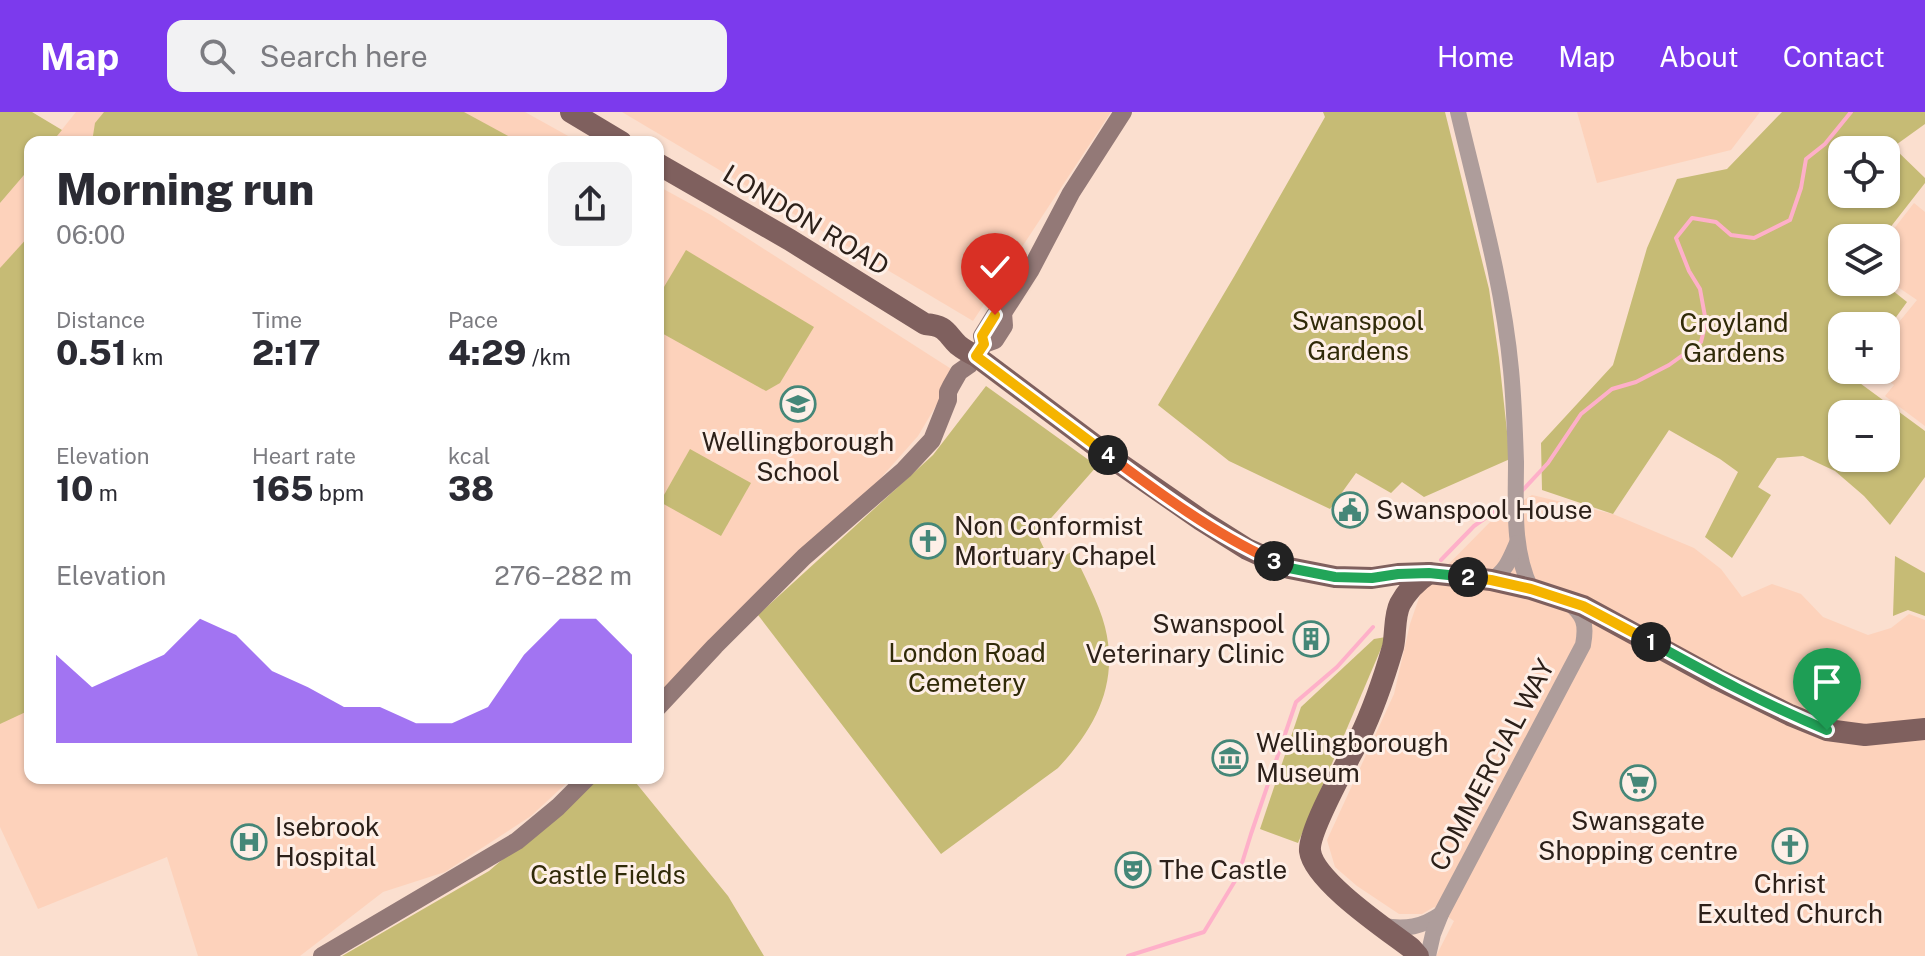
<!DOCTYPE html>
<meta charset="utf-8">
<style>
body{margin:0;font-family:"Public Sans",sans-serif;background:#f2f2f3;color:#2b2b33;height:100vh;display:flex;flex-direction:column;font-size:30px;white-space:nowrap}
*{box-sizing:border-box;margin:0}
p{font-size:26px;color:#7c7c81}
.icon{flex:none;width:44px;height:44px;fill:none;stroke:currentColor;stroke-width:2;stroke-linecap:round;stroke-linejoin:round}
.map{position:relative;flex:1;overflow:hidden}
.drawer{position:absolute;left:24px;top:24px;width:640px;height:648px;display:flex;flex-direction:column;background:#fff;border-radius:16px;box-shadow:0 2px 6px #0004}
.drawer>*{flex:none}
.fabs{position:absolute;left:1828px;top:24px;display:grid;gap:16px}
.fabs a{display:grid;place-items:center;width:72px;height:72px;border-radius:16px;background:#fff;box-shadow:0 2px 6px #0004;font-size:40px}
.pin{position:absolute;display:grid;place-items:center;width:68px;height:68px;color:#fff;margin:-82px -34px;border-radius:50% 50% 50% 0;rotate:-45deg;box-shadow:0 0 8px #0007}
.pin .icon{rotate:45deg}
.km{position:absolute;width:40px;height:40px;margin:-20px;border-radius:50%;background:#222;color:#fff;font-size:22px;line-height:40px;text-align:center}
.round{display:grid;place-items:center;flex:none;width:84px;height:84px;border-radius:16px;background:#f2f2f3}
.head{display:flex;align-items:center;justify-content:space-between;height:136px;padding:0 32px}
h1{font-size:44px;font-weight:800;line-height:60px}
.figures{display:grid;grid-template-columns:repeat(3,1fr);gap:12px;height:136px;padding:8px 32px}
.figures div{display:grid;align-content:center}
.figures b{font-size:34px;font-weight:800}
.figures small{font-size:22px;font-weight:400}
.figures p{font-size:22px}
.chart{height:224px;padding:16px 32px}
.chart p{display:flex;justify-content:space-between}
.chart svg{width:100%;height:144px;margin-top:8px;fill:#7c3aed;opacity:.7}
header{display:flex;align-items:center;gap:48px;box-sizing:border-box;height:112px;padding:0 40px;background:#7c3aed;color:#fff}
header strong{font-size:38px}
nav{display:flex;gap:44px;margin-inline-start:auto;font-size:28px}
.search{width:560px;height:72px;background:#f2f2f3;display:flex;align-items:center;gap:20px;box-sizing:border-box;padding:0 28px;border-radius:16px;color:#7c7c81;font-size:30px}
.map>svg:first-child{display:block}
.built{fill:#fdd2bb}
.green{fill:#c6bb75;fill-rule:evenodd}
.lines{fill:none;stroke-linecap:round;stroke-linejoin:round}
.stream{stroke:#feb0c9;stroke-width:4}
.tertiary{stroke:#ae9d9b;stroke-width:16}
.secondary{stroke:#937977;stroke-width:18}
.primary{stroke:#7f605e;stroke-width:22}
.split-1-casing{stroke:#fff;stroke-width:16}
.split-2-casing{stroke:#fff;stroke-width:16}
.split-3-casing{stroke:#fff;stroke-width:16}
.split-4-casing{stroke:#fff;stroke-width:16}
.split-5-casing{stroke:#fff;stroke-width:16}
.split-1{stroke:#22a559;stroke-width:10}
.split-2{stroke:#f5b400;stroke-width:10}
.split-3{stroke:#22a559;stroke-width:10}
.split-4{stroke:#f0652b;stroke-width:10}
.split-5{stroke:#f5b400;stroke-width:10}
.labels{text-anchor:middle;stroke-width:6;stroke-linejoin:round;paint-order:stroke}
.street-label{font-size:26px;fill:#2c2019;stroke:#feefe7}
.park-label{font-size:26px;fill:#302a08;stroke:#feefe7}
.poi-label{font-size:26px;fill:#2c2019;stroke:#feefe7;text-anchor:start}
</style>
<header>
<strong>Map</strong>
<div class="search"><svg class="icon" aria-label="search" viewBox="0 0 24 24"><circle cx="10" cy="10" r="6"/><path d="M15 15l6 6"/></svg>Search here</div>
<nav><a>Home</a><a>Map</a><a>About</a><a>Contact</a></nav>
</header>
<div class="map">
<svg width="1925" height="844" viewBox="0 0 1925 844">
<rect width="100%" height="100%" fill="#fbdfcf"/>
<g class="built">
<polygon points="76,0 525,0 579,30 52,30"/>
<polygon points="622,0 1111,0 973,209"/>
<polygon points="1577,0 1760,0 1731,38 1597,71"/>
<polygon points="30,56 30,666 572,666 531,704 445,760 383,780 300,844 198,844 167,745 38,797 0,715 0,91"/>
<polygon points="658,74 711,103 956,260 918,324 879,368 658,583"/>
<polygon points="1914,91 1925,100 1925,314 1885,284 1894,273 1876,258 1886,258 1886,226 1917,188 1886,167 1886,127"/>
<polygon points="1532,383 1613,402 1694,436 1721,457 1742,485 1772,472 1801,482 1823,505 1868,523 1891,516 1909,502 1925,508 1925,844 1436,844 1454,809 1434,795 1422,802 1399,802 1357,774 1335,755 1327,728 1394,582 1410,512 1421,480 1494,406"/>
</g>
<g class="green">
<polygon points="0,0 32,0 62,18 52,30 30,30 30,56 0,91"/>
<polygon points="104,0 464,0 519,30 92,30 95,11"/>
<polygon points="1323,0 1445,0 1489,177 1499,246 1510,347 1424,385 1402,370 1391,381 1356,361 1330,397 1229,349 1158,293 1235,163 1325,5"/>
<path d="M 1782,0 L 1925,0 L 1925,12 L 1893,35 L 1925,66 L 1925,71 L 1882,126 L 1842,126 L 1842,170 L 1882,170 L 1907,190 L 1886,219 L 1886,214 L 1842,214 L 1842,258 L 1858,258 L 1853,266 L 1925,319 L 1925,365 L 1890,413 L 1864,384 L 1835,359 L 1803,344 L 1777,346 L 1758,375 L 1771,383 L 1732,446 L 1705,425 L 1738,360 L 1720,347 L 1669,318 L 1613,402 L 1542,378 L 1541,331 L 1613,253 L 1647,136 L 1677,67 L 1727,57 ZM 1842,38 L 1886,38 L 1886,82 L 1842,82 ZM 1886,302 L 1886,346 L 1842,346 L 1842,302 Z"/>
<polygon points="30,123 30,598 0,612 0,156"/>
<polygon points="686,138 814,215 780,271 766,279 658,219 658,185"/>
<path d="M 986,274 L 1097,354 L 1037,422 L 1051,451 L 1073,439 C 1083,462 1099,491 1105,515 C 1119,571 1096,615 1058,656 L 941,742 L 758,503 L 933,343 Z"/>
<polygon points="690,337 751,371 721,424 660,390"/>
<polygon points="1895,444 1925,461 1925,504 1908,498 1893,504"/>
<polygon points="1386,525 1298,731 1260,717 1301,595 1374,527"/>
<polygon points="597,666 632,666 728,784 764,844 342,844 489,759"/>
</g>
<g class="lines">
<g class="stream">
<polyline points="1521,380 1548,351 1581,302 1612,277 1636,270 1669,253 1701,230 1706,210 1700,177 1689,159 1676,126 1692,106 1716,110 1731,123 1754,126 1790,108 1801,76 1806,47 1825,32 1851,0"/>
<polyline points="1441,448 1474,414 1511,388"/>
<polyline points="1128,844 1204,820 1238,764 1251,722 1296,590 1337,555 1373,515"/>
</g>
<g class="tertiary">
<path d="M 1458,0 C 1478,85 1503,171 1511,258 C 1514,289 1515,319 1516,350 C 1516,393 1512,437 1531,477"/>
<path d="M 1491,468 C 1506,459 1510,447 1517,431"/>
<path d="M 1383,814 C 1406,818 1422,815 1441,802"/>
<path d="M 1428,844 L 1433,822 L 1441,802 L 1583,533 C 1587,512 1584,503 1568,490"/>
</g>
<g class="secondary">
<polyline points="984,232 995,228 1004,214 1003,201"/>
<polyline points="658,595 715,534 804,445 904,358 932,328 948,288 948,280 951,274 959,260 969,253 984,232 982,224 995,203 1003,201 1030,159 1071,81 1123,0"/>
<polyline points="322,844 517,729 558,695 587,666"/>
</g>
<g class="primary">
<polyline points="571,0 621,30"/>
<path d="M 658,52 L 790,128 L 925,212 C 947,214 945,220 958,233 C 963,237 970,241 976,244 L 1116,349 L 1201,408 L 1247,437 L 1289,456 L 1335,465 L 1372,466 L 1398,462 L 1429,461 L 1491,468 L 1531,477 L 1583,494 L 1717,567 L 1790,603 L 1827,618 L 1865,623 L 1925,617"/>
<path d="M 1418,844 L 1411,836 C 1386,817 1314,769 1310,739 C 1308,719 1348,649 1359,627 C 1373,598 1384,566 1393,535 C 1396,521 1394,504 1400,492 C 1407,479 1417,469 1429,461"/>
</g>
</g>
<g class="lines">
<defs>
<path id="split-1" d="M 1651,530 C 1709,562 1766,593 1827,618"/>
<polyline id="split-2" points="1468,465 1491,468 1531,477 1583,494 1651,530"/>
<polyline id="split-3" points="1274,449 1289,456 1335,465 1372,466 1398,462 1429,461 1468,465"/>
<path id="split-4" d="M 1108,343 C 1159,381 1216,423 1274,449"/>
<polyline id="split-5" points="995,203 982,224 984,232 976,244 1108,343"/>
</defs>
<use href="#split-1" class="split-1-casing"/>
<use href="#split-2" class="split-2-casing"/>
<use href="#split-3" class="split-3-casing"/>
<use href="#split-4" class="split-4-casing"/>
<use href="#split-5" class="split-5-casing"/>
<use href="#split-1" class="split-1"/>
<use href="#split-2" class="split-2"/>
<use href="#split-3" class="split-3"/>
<use href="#split-4" class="split-4"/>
<use href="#split-5" class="split-5"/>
</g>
<defs>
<symbol id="school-ring" viewBox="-11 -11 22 22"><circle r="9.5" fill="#feefe7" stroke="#458778" stroke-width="1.5"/><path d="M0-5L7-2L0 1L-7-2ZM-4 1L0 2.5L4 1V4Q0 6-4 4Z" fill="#458778"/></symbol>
<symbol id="civic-ring" viewBox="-11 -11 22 22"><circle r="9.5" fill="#feefe7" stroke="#458778" stroke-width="1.5"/><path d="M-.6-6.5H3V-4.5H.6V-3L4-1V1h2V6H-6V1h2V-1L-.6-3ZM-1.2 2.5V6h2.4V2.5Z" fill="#458778"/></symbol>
<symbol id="church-ring" viewBox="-11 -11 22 22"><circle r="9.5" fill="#feefe7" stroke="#458778" stroke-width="1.5"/><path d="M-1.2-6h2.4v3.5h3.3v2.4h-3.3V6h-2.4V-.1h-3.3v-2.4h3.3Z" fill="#458778"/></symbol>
<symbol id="building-ring" viewBox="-11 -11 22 22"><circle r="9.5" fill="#feefe7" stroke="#458778" stroke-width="1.5"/><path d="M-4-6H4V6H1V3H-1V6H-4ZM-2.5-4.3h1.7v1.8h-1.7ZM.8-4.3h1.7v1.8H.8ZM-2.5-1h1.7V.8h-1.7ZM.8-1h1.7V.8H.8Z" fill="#458778"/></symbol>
<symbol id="museum-ring" viewBox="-11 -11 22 22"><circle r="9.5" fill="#feefe7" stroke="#458778" stroke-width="1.5"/><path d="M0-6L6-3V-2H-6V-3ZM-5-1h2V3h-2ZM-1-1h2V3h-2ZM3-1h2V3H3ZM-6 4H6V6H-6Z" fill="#458778"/></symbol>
<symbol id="supermarket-ring" viewBox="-11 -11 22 22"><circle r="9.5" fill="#feefe7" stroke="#458778" stroke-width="1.5"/><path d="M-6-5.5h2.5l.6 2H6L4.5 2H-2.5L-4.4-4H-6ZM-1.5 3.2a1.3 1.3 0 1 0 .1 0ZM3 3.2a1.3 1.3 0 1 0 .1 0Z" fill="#458778"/></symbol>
<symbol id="hospital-ring" viewBox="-11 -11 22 22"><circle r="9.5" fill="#feefe7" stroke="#458778" stroke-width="1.5"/><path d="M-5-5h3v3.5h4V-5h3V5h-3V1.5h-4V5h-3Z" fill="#458778"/></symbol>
<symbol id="theatre-ring" viewBox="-11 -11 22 22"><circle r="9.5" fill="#feefe7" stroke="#458778" stroke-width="1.5"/><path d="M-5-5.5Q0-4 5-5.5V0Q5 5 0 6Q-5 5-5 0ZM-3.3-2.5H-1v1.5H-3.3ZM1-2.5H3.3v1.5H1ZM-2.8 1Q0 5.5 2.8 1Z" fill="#458778"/></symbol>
</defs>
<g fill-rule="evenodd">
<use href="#school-ring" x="778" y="272" width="40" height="40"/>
<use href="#civic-ring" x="1330" y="378" width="40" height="40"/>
<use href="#church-ring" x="908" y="409" width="40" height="40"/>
<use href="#building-ring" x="1291" y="507" width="40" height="40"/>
<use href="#museum-ring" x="1210" y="626" width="40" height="40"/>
<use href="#supermarket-ring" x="1618" y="651" width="40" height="40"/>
<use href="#hospital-ring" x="229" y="710" width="40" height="40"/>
<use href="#church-ring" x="1770" y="714" width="40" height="40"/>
<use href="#theatre-ring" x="1113" y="738" width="40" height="40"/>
</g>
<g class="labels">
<g class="street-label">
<text transform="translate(806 108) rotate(31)" y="9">LONDON ROAD</text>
<text transform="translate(1492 653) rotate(-62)" y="9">COMMERCIAL WAY</text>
</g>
<g class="park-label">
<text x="1358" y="218">Swanspool<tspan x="1358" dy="30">Gardens</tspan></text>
<text x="1734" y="220">Croyland<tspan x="1734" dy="30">Gardens</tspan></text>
<text x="967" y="550">London Road<tspan x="967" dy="30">Cemetery</tspan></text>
<text x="608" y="772">Castle Fields</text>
</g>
<g class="poi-label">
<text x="798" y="339" text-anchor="middle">Wellingborough<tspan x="798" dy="30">School</tspan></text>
<text x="1376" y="407">Swanspool House</text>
<text x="954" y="423">Non Conformist<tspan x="954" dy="30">Mortuary Chapel</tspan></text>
<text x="1285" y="521" text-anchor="end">Swanspool<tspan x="1285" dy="30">Veterinary Clinic</tspan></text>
<text x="1256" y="640">Wellingborough<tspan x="1256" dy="30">Museum</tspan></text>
<text x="1638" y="718" text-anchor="middle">Swansgate<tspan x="1638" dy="30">Shopping centre</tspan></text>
<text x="275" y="724">Isebrook<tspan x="275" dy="30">Hospital</tspan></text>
<text x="1159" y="767">The Castle</text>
<text x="1790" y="781" text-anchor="middle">Christ<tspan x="1790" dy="30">Exulted Church</tspan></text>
</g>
</g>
</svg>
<div class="fabs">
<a><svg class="icon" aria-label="locate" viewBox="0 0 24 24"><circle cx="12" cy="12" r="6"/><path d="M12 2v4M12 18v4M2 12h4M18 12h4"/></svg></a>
<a><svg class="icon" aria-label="layers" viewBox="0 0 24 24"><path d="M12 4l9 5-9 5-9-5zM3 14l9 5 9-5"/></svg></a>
<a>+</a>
<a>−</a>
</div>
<div class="pin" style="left:1827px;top:618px;background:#1e9e55"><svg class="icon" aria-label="arrive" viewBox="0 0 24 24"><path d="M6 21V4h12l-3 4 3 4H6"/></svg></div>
<div class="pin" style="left:995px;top:203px;background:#d93025"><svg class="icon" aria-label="check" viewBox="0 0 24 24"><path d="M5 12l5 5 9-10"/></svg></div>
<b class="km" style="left:1651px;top:530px">1</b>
<b class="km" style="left:1468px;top:465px">2</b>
<b class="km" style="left:1274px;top:449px">3</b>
<b class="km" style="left:1108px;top:343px">4</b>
<section class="drawer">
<div class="head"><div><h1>Morning run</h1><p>06:00</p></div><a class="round"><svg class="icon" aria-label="share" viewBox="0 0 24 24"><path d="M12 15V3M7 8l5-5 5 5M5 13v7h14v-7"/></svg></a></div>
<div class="figures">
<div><p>Distance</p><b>0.51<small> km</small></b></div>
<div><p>Time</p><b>2:17</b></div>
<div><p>Pace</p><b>4:29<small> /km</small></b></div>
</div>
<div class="figures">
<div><p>Elevation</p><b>10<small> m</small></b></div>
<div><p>Heart rate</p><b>165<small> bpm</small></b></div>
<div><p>kcal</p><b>38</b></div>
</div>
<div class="chart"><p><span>Elevation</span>276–282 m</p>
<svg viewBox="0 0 160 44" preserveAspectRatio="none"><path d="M0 44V17L10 27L20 22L30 17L40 6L50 11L60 22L70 27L80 33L90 33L100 38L110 38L120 33L130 17L140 6L150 6L160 17V44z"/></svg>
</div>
</section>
</div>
